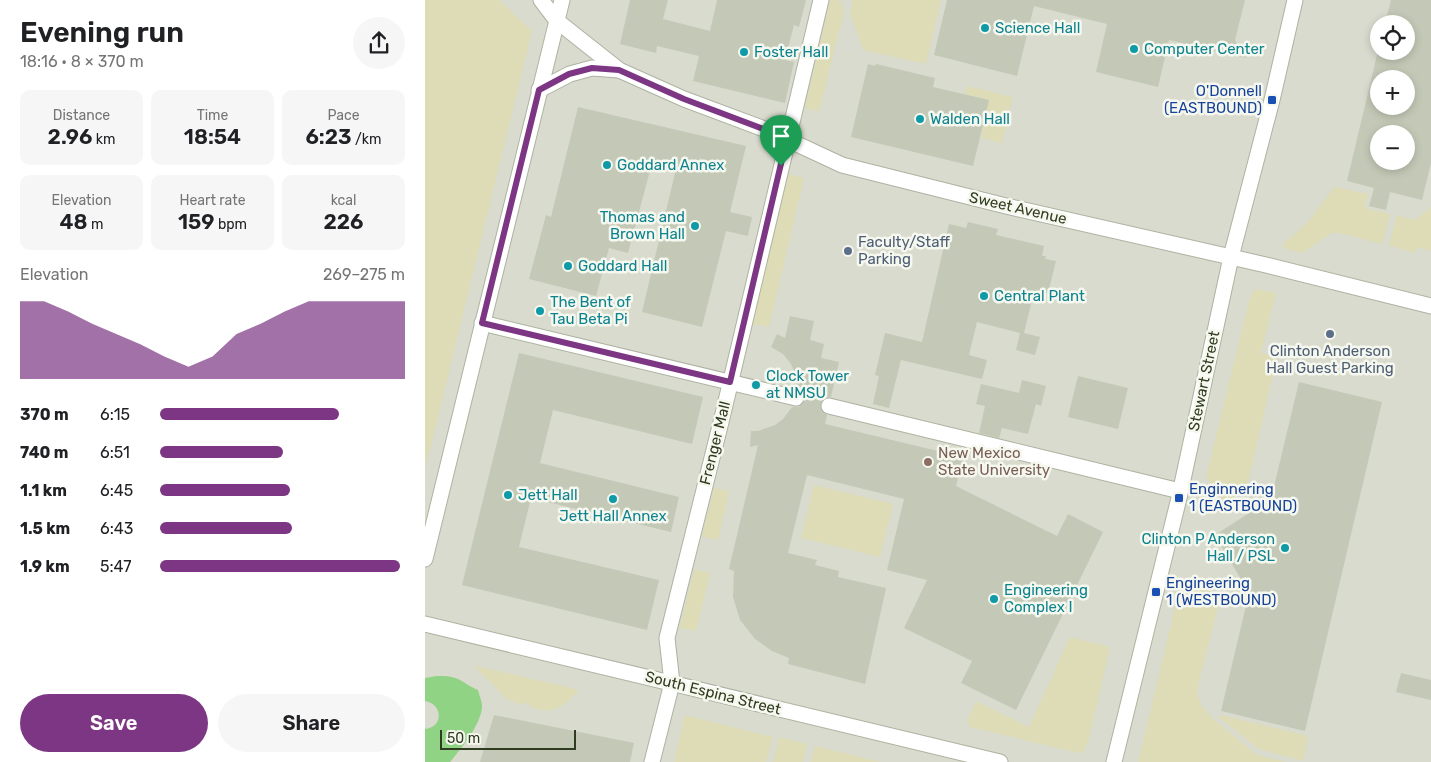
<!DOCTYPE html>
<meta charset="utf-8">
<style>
body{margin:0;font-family:Rubik,sans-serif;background:#f6f6f6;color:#202124;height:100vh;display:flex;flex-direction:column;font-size:19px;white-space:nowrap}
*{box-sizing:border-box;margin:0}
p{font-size:16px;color:#757577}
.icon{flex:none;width:28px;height:28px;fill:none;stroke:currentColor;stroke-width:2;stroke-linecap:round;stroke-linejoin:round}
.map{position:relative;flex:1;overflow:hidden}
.side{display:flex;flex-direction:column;background:#fff;width:425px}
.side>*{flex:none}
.buttons{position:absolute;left:945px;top:15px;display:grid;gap:10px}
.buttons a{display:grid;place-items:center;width:45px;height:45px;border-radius:50%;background:#fff;box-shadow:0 2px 8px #0003;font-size:25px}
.scale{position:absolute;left:15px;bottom:12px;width:136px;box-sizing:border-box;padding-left:5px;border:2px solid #303c1f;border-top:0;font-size:14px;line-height:18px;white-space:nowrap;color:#303c1f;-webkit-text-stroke:4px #f6f8ef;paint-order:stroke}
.pin{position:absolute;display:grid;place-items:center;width:42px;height:42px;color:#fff;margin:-51px -21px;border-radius:50% 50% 50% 0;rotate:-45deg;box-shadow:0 0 5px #0007}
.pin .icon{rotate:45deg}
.round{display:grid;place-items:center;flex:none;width:52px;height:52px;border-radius:26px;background:#f6f6f6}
.head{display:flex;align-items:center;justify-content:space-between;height:85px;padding:0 20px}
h1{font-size:28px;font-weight:600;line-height:38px}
.figures{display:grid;grid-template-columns:repeat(3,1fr);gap:8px;height:85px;padding:5px 20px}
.figures div{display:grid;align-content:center;border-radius:10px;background:#f6f6f6;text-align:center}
.figures b{font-size:21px;font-weight:600}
.figures small{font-size:14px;font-weight:400}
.figures p{font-size:14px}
.chart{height:140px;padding:10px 20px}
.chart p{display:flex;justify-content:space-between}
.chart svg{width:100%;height:90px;margin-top:5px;fill:#7c3683;opacity:.7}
.button{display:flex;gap:10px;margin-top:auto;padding:10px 20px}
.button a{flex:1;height:58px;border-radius:30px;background:#7c3683;color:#fff;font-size:20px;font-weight:600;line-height:58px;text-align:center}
.button a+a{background:#f6f6f6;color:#202124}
ul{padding:0 20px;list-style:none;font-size:16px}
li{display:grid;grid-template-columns:80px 60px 1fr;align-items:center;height:38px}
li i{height:12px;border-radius:6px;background:#7c3683}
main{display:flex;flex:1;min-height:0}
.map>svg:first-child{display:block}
.built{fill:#d8dbcd;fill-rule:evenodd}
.green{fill:#dddcb7}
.water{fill:#91d384}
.building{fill:#c4c9b7;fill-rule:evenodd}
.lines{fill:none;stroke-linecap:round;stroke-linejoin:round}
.minor-tunnel{stroke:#c3c8b9;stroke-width:15;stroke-dasharray:15 8;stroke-linecap:butt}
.minor-casing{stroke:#adb3a2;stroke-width:17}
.minor{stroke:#fff;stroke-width:15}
.route-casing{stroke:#fff;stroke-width:10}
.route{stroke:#7c3683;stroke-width:6}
.culture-dot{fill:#0f9aa8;stroke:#f6f8ef;stroke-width:2}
.transit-dot{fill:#1a4fb4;stroke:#f6f8ef;stroke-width:2}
.service-dot{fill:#5c6f8a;stroke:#f6f8ef;stroke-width:2}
.education-dot{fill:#8d6e63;stroke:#f6f8ef;stroke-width:2}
.labels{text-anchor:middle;stroke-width:5;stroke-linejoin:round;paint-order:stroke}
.culture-label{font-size:15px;fill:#0d838f;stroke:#f6f8ef;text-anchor:start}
.transit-label{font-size:15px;fill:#164399;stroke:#f6f8ef;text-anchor:start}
.street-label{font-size:15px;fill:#303c1f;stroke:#f6f8ef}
.service-label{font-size:15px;fill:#4e5e75;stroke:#f6f8ef;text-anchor:start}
.education-label{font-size:15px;fill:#785e54;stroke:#f6f8ef;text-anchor:start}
</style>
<main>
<section class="side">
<div class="head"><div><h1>Evening run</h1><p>18:16 · 8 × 370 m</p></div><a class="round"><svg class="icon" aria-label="share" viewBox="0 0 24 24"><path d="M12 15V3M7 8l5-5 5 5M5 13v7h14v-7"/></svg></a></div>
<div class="figures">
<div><p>Distance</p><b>2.96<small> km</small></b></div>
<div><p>Time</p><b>18:54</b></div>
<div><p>Pace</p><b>6:23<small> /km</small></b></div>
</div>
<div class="figures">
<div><p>Elevation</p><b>48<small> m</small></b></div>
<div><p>Heart rate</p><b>159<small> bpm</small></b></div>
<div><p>kcal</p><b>226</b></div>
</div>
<div class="chart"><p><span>Elevation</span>269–275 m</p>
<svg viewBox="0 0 160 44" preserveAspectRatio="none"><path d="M0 44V6L10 6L20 11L30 17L40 22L50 27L60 33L70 38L80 33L90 22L100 17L110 11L120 6L130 6L140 6L150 6L160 6V44z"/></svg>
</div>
<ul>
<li><b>370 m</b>6:15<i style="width:73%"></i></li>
<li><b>740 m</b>6:51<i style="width:50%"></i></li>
<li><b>1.1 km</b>6:45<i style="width:53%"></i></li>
<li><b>1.5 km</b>6:43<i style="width:54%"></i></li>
<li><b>1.9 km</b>5:47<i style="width:98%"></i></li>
</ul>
<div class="button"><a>Save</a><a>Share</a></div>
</section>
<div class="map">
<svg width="1006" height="762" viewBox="0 0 1006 762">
<rect width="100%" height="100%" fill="#e8ebdf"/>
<path class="built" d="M 0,0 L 1006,0 L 1006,762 L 0,762 ZM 954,24 L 981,24 L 981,51 L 954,51 ZM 954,79 L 981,79 L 981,106 L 954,106 ZM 954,134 L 981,134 L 981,161 L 954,161 Z"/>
<g class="green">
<polygon points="0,0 74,0 107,31 0,470"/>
<polygon points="405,0 415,0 419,11 394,112 380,108"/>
<polygon points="428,0 516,0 501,64 438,50 425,13"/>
<polygon points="542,86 588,97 577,143 556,138 564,100 540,94"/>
<polygon points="363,174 379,178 344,327 334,325 327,325"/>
<polygon points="911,187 943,194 940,208 965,214 957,244 914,233 907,233 877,253 858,248 858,244 883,222 906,191"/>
<polygon points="1006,207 1006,251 992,247 990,253 964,245 972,215 991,220"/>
<polygon points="832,289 851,293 836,353 852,357 821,491 800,501 781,477 823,305 826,294"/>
<polygon points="389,485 468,504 455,557 376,538"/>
<polygon points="289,488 304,491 293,540 277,537"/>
<polygon points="269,569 285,573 271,631 255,628"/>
<polygon points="776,576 792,600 793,607 773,685 773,696 776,705 788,719 832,755 861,762 713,762 754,591"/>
<polygon points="645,637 685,647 663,742 659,751 653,753 649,752 545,727 542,721 551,701 604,727"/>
<path d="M 52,666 L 151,689 L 153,692 C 135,708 130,715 105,707 L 105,704 L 100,702 L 99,705 L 83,700 L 52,669 Z"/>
<polygon points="260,715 348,737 341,762 249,762"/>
<polygon points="796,715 883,736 878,761 834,749 793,717"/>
<polygon points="354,737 382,744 378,762 348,762"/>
<polygon points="390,746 456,762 386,762"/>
</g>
<path class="water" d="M 12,676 C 35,675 35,682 53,690 C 54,695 57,701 57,706 C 57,723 36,749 25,762 L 0,762 L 0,729 C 19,727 18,704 0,701 L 0,678 Z"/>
<g class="building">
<polygon points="205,0 243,0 238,19 285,31 292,0 381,0 374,27 369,25 360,60 369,62 360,103 268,81 274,56 232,46 231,53 195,44"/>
<polygon points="522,0 820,0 810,40 821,58 744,40 733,87 671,72 682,24 609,6 592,76 509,55"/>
<path d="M 966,0 L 1006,0 L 1006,163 L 997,200 L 965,192 L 961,210 L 944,206 L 949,188 L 922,181 L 953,51 L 981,51 L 981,24 L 960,24 ZM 954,79 L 981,79 L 981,106 L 954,106 ZM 954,134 L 981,134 L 981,161 L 954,161 Z"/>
<polygon points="443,64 450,66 451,64 510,78 508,87 564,100 548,166 426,137"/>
<polygon points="153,107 321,146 305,212 327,217 323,236 301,231 277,327 217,312 250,173 226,167 203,253 184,248 171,296 104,279 121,215 126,217"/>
<polygon points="543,222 573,229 571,235 619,246 617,256 621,256 620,259 631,261 623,293 613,290 610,301 607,300 599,333 615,337 610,355 591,350 595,333 552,322 544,355 562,360 557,379 476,360 464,408 448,404 454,376 450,375 460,333 497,342 524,224 541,228"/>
<polygon points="365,316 389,321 385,340 399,344 396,358 414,362 406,397 401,397 395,403 395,409 402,415 400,424 538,457 531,486 632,536 643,514 678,532 591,710 536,683 547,661 479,628 502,580 462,570 479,499 382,475 363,553 392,560 390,565 414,571 413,577 461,588 440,684 363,664 364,658 347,651 330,639 315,620 308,597 309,571 304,569 333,445 325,447 326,431 333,431 350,425 358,419 367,407 374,407 378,404 380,400 378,392 372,389 371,375 366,364 358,354 346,347 352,334 360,338"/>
<polygon points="94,353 278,397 267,444 128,410 115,463 254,497 246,532 106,498 94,547 234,580 222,630 37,585"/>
<polygon points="653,376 703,388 693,429 643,417"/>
<polygon points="597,380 621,386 616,406 611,404 603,434 577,428 574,438 554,433 560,406 551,404 556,384 594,393"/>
<polygon points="874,382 957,402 880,731 796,711 824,593 790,535 846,499"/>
<polygon points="976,673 1006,680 1006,700 971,692"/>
<polygon points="69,715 209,743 205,762 55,762"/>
</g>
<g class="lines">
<polyline class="minor-tunnel" points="371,398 404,406"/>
<defs>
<g id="minor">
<polyline points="116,0 132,21 194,70 259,99 342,130 417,165 581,206 841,265 1006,306"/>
<polyline points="114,90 145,74 167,68 194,70"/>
<polyline points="57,323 371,398"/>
<polyline points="404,406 755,491"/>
<polyline points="0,559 137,0"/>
<polyline points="0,624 575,762"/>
<polyline points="227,762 247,683 242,638 297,418 396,0"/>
<polyline points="689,762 754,498 806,257 847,100 870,0"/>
</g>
</defs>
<use href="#minor" class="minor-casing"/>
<use href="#minor" class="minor"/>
</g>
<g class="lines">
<defs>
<polygon id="route" points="167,68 194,70 259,99 362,138 305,382 57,323 114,90 144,74"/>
</defs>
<use href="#route" class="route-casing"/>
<use href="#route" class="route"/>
</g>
<g class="culture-dot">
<circle cx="560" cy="28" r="5"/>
<circle cx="709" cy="49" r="5"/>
<circle cx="319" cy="52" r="5"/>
<circle cx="495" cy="119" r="5"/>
<circle cx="182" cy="165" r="5"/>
<circle cx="270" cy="226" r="5"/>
<circle cx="143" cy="266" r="5"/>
<circle cx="559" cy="296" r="5"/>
<circle cx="115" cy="311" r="5"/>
<circle cx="331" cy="385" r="5"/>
<circle cx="83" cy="495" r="5"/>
<circle cx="188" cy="499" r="5"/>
<circle cx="860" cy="548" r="5"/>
<circle cx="569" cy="599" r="5"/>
</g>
<g class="transit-dot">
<rect x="842" y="95" width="10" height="10" rx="2.5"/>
<rect x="749" y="493" width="10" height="10" rx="2.5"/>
<rect x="726" y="587" width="10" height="10" rx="2.5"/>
</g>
<g class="service-dot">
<circle cx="423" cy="251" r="5"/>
<circle cx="905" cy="334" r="5"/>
</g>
<circle class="education-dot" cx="503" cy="462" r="5"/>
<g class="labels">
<g class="culture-label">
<text x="570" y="33">Science Hall</text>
<text x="719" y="54">Computer Center</text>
<text x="329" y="57">Foster Hall</text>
<text x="505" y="124">Walden Hall</text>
<text x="192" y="170">Goddard Annex</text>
<text x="260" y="222" text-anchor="end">Thomas and<tspan x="260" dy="17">Brown Hall</tspan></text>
<text x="153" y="271">Goddard Hall</text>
<text x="569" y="301">Central Plant</text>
<text x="125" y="307">The Bent of<tspan x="125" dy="17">Tau Beta Pi</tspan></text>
<text x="341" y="381">Clock Tower<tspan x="341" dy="17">at NMSU</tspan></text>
<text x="93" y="500">Jett Hall</text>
<text x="188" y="521" text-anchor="middle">Jett Hall Annex</text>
<text x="850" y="544" text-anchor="end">Clinton P Anderson<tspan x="850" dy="17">Hall / PSL</tspan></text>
<text x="579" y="595">Engineering<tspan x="579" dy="17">Complex I</tspan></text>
</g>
<g class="transit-label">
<text x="837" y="96" text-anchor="end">O'Donnell<tspan x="837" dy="17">(EASTBOUND)</tspan></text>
<text x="764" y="494">Enginnering<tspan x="764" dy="17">1 (EASTBOUND)</tspan></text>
<text x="741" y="588">Engineering<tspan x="741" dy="17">1 (WESTBOUND)</tspan></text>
</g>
<g class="street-label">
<text transform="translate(593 208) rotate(13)" y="5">Sweet Avenue</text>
<text transform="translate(779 381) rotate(-78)" y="5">Stewart Street</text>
<text transform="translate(290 443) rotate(-76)" y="5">Frenger Mall</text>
<text transform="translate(288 693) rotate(14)" y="5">South Espina Street</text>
</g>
<g class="service-label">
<text x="433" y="247">Faculty/Staff<tspan x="433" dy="17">Parking</tspan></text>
<text x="905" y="356" text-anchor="middle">Clinton Anderson<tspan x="905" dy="17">Hall Guest Parking</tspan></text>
</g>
<g class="education-label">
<text x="513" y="458">New Mexico<tspan x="513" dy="17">State University</tspan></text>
</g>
</g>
</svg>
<div class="buttons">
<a><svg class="icon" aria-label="locate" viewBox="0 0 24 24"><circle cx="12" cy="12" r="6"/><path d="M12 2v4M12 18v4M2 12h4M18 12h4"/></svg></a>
<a>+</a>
<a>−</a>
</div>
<div class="scale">50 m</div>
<div class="pin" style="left:356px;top:166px;background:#1e9e55"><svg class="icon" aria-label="arrive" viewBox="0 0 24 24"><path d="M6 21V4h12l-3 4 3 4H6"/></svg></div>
</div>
</main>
